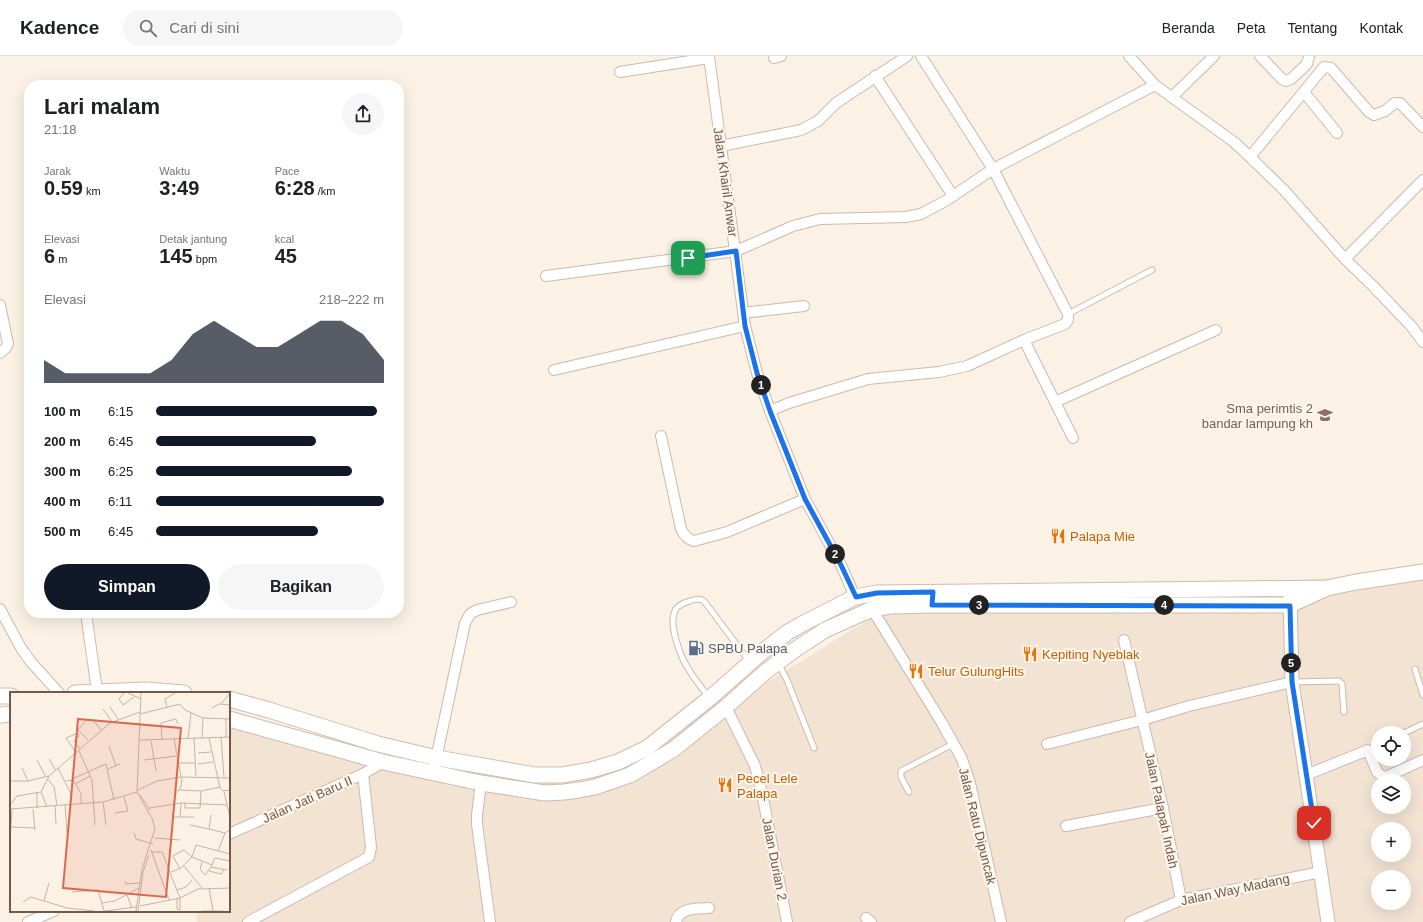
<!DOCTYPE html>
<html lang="id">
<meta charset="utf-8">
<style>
body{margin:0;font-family:Helvetica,sans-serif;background:#f6f6f6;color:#202124;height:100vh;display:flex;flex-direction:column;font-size:15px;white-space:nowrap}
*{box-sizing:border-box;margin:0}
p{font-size:13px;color:#757577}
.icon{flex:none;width:22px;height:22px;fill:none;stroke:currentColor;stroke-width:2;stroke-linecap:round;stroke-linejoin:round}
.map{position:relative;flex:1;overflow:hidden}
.panel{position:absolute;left:24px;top:24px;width:380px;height:538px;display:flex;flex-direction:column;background:#fff;border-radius:16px;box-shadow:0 4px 16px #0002}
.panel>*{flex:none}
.fabs{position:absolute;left:1371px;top:670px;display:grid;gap:8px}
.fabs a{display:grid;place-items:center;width:40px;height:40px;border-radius:50%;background:#fff;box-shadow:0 4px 16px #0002;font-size:20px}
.pin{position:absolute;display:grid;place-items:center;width:34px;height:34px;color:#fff;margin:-17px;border-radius:8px;box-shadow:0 2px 6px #0006}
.km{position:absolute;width:20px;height:20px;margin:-10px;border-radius:50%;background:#222;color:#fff;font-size:11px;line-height:20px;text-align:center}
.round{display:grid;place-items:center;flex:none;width:42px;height:42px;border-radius:21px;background:#f6f6f6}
.head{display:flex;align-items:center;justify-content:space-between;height:68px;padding:0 20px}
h1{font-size:22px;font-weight:800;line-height:30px}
.figures{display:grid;grid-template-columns:repeat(3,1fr);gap:6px;height:68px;padding:4px 20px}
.figures div{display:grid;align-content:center}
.figures b{font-size:20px;font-weight:800}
.figures small{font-size:11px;font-weight:400}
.figures p{font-size:11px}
.chart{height:112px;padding:8px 20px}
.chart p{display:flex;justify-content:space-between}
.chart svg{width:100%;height:72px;margin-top:4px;fill:#111827;opacity:.7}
.cta{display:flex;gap:8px;margin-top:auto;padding:8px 20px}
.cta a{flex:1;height:46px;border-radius:24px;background:#111827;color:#fff;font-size:16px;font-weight:800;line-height:46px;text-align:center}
.cta a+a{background:#f6f6f6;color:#202124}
ul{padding:0 20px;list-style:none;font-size:13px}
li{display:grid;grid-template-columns:64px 48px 1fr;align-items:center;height:30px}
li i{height:10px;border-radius:5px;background:#111827}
header{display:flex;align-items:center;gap:24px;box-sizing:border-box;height:56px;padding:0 20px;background:#fff;border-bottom:1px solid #e0e0e0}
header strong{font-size:19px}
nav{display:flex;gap:22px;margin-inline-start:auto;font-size:14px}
.search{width:280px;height:36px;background:#f6f6f6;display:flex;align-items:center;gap:10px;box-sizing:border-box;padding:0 14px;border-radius:22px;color:#757577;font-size:15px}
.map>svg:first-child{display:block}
.residential{fill:#f3e3d3;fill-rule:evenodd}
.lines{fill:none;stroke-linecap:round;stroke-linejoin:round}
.service-casing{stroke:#cdb9ac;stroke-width:7}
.minor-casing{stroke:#cdb9ac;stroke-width:12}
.tertiary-casing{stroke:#cdb9ac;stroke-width:15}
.secondary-casing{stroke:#d1bbac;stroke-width:17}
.service{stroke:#fff;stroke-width:5}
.minor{stroke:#fff;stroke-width:10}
.tertiary{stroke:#fff;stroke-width:13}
.secondary{stroke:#fff;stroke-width:15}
.route-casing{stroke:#fff;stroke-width:8}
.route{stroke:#1a73e8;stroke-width:5}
.labels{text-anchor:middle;stroke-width:4;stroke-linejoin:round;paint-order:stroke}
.street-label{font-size:13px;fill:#73584b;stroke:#fef6eb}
.education-label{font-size:13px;fill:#785e54;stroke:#fef6eb;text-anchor:end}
.food-label{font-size:13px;fill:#c56008;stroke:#fef6eb;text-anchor:start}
.service-label{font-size:13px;fill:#4e5e75;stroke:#fef6eb;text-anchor:start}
.inset-road{fill:none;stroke:#c5b4a7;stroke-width:1}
.view{fill:#dc684e;fill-opacity:0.15;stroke:#dc684e;stroke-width:2}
.inset-edge{fill:none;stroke:#73584b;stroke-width:2}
</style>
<header>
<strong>Kadence</strong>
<div class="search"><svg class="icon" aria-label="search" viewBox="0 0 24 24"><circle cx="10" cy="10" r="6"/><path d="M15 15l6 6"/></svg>Cari di sini</div>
<nav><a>Beranda</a><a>Peta</a><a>Tentang</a><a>Kontak</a></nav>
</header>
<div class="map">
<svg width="1423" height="866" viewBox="0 0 1423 866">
<rect width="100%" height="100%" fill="#fbf2e5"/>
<path class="residential" d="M 1423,516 L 1423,866 L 197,866 L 196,855 L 229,855 L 229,661 L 437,702 L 595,731 L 891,550 ZM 1378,677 L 1404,677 L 1404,703 L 1378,703 ZM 1378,725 L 1404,725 L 1404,751 L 1378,751 ZM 1378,773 L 1404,773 L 1404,799 L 1378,799 ZM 1378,821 L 1404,821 L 1404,847 L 1378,847 Z"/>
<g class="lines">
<defs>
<g id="service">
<polyline points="1068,258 1152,214"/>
<polyline points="778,607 787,624 814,692"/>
<polyline points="1415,613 1423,639"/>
<polyline points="1293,626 1339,625 1342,628 1344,656"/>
<path d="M 709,642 C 703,633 695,624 689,614 C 681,602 668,569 675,555 C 676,551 680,549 684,547 C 691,545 697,541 704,545 L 749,605"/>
<polyline points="1404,677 1423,668"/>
<polyline points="1368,694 1378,690"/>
<polyline points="909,736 901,721 901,715 953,688"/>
</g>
<g id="minor">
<polyline points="709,0 745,270 757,317 770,355 805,443 841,509 855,541"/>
<polyline points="1129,0 1155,29 1234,86 1250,101 1284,134 1345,203 1373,230 1412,271 1423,286"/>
<polyline points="1260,0 1282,23 1286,25 1291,23 1307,8 1309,0"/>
<polyline points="774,2 781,0"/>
<polyline points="620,16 709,2"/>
<polyline points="875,20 953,140"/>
<polyline points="1304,36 1337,77"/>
<polyline points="1172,41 1214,0"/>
<polyline points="721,90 801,74 818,65 836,47 907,0"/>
<polyline points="1250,101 1324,11 1331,12 1369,56 1374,59 1385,55 1395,47 1400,47 1423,71"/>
<polyline points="1345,203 1423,124"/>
<polyline points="546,220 736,195 793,170 820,163 906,161 921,158 947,144 993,113 1155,29"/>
<polyline points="0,249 8,288 6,292 0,297"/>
<polyline points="743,257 804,250"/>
<polyline points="1024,284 1073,382"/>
<polyline points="554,314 745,270"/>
<polyline points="1055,346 1216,274"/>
<polyline points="770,355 789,347 868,323 939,316 967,310 1024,284 1065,268 1068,264 1068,258 993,113 921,0"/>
<path d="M 661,380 L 681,473 C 684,479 687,483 694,485 L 727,476 L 805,443"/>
<polyline points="0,553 21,592 31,606 59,637"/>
<polyline points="872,553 942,667 962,703 970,727 1001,866"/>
<polyline points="86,557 97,635"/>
<polyline points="1124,584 1163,752 1181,844"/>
<polyline points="726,651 755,710 762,737 787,866"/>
<polyline points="1047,688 1142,664 1189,650 1292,626"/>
<polyline points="435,708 465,567 470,558 477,554 511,546"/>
<polyline points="1306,719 1368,694 1377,716 1383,721 1388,720 1423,704"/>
<polyline points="481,727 477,759 477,768 490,866"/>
<polyline points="1066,770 1163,752"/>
<polyline points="229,778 363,718 383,706"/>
<polyline points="866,862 871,866"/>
<polyline points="28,866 54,855"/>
<polyline points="248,866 369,801 371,791 363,718"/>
<path d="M 676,866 C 679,851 697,853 709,852"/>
<polyline points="1130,866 1181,844 1321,816"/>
</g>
<polyline id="tertiary" points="1290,539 1292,626 1328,866"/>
<g id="secondary">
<polyline points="75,637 146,634 184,637"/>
<polyline points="0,640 11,640"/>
<polyline points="229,643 269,654 378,688 437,702 535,719 562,719 591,714 618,706 647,692 710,642 762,596 788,576 802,568 855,541 877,537 1327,532 1356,526 1423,516"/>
<polyline points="0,659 11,658"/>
<polyline points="229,663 383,706 481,727 545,737 564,736 579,734 595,731 630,719 674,693 726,651 765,616 793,595 825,574 872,553 891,550 932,549 1290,549 1323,534"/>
</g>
</defs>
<use href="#service" class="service-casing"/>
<use href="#minor" class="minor-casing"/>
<use href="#tertiary" class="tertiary-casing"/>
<use href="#secondary" class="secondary-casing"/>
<use href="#service" class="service"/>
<use href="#minor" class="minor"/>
<use href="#tertiary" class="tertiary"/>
<use href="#secondary" class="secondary"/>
</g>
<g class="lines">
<defs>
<polyline id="route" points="688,202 736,195 745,270 757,317 770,355 805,443 841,509 856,541 877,537 933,536 932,549 1290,550 1292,626 1314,767"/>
</defs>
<use href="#route" class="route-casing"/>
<use href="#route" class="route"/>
</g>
<defs>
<symbol id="school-bare" viewBox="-9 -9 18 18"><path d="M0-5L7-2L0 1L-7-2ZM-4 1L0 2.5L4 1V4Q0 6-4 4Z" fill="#8d6e63" stroke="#fef6eb" stroke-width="2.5" paint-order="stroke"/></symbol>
<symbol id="restaurant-bare" viewBox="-9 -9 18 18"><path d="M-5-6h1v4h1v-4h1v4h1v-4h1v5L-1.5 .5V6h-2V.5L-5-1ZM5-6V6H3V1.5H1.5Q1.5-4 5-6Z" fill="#e8710a" stroke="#fef6eb" stroke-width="2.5" paint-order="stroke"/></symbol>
<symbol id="fuel-bare" viewBox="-9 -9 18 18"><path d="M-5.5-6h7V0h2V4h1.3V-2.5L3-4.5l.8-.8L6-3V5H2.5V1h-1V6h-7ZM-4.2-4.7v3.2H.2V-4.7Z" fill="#5c6f8a" stroke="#fef6eb" stroke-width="2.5" paint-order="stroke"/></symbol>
</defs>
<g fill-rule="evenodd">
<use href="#school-bare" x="1314" y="348" width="22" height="22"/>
<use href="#restaurant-bare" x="1047" y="469" width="22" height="22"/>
<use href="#fuel-bare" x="685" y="581" width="22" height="22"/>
<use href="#restaurant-bare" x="1019" y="587" width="22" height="22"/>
<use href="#restaurant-bare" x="905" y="604" width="22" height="22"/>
<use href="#restaurant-bare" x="714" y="718" width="22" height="22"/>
</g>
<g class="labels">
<g class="street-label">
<text transform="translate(726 126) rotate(82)" y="5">Jalan Khairil Anwar</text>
<text transform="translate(307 743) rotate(-24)" y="5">Jalan Jati Baru II</text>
<text transform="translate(1162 754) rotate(78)" y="5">Jalan Palapah Indah</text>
<text transform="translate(978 770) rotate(76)" y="5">Jalan Ratu Dipuncak</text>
<text transform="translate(775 803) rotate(79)" y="5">Jalan Durian 2</text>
<text transform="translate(1235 833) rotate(-12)" y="5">Jalan Way Madang</text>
</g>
<g class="education-label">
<text x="1313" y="357">Sma perimtis 2<tspan x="1313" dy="15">bandar lampung kh</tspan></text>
</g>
<g class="food-label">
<text x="1070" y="485">Palapa Mie</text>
<text x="1042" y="603">Kepiting Nyeblak</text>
<text x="928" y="620">Telur GulungHits</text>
<text x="737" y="727">Pecel Lele<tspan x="737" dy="15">Palapa</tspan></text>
</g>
<g class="service-label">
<text x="708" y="597">SPBU Palapa</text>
</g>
</g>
<g transform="translate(10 636)">
<rect width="220" height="220" fill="#fbf2e5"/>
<path class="inset-road" d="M 114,1 L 109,7 L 113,13 L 124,5M 118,1 L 131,7M 211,12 L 220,1M 100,15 L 108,27M 157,16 L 155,7 L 165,1M 202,16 L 209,12 L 220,13M 93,17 L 102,30M 130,22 L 170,12 L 175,18 L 193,26 L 220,27M 77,27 L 68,38 L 78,48M 82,27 L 91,38M 216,27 L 216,45M 211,45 L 214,85M 184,46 L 186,84M 192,46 L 193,26M 199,46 L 210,96 L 213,99 L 220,98M 164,47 L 171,85M 178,47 L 181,21M 130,48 L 220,45M 152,48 L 151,31 L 166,27 L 168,32M 141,49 L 146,79M 99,54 L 106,74M 69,59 L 82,88 L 85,133M 66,61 L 56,46 L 68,41 L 69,44 L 64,49 L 70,57M 188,61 L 201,60M 39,67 L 46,79M 27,68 L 36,85M 134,68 L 166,64M 168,71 L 185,71M 188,72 L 203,70M 12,76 L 18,89M 48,76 L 62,104M 98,77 L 110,72M 38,87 L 44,95 L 47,113M 62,87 L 96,72 L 104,108M 0,89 L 18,89 L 39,84 L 100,31 L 130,20M 56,89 L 63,88 L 71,101 L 71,111M 65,92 L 80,84M 128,98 L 147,89 L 171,85 L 220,86M 169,98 L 191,99 L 190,116 L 175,116 L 175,111M 191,99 L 210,95M 27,100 L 27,116M 214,100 L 220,126M 165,102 L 171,95 L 172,85M 130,103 L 140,118M 93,110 L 96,133M 55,112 L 57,141M 0,113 L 7,104 L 31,100M 45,113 L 46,132M 37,115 L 31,100 L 39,84M 139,116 L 171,111 L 217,113M 0,117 L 93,110 L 127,100M 23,117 L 25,138M 162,120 L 163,125 L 184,125M 105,121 L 118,119 L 114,105M 201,123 L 199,137 L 215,141M 170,125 L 171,111M 180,133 L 199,137M 0,135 L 25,136M 124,141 L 126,147 L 143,152M 145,146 L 170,148M 0,148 L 2,118M 141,158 L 159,208M 208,159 L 215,141 L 220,138M 142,160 L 152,160 L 170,206M 192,170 L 190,177 L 195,183 L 201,175M 173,173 L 192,196M 170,177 L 163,164 L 174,158 L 182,165 L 186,153 L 220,162M 217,178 L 201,175 L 205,166 L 220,169M 199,179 L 211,182 L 214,178M 161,180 L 171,176 L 182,165 L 202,173M 115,189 L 116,192 L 130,191M 199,196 L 203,219M 167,198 L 176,195 L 182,188M 62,200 L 88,198 L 94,219M 117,203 L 122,216M 167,206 L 167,217 L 170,218 L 170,206M 34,209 L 39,191M 13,210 L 21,205 L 57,216 L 84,219M 92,211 L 105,209 L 129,196M 130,214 L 170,206 L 188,197 L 220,196M 95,219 L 126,215M 126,219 L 132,177 L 145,137 L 142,126 L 127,100 L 131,1M 128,219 L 133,180 L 139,163M 192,219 L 213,219"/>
<path class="view" d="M 68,27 L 171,36 L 156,205 L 53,196 Z"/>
<rect width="220" height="220" class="inset-edge"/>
</g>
</svg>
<div class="fabs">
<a><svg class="icon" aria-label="locate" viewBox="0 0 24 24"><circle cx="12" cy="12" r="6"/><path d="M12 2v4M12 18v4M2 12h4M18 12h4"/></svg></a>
<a><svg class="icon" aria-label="layers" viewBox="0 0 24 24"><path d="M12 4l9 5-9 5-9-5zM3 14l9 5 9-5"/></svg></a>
<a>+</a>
<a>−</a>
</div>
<div class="pin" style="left:688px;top:202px;background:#1e9e55"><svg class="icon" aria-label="arrive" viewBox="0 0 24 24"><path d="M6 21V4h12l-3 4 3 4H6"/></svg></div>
<div class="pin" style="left:1314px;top:767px;background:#d93025"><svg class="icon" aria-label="check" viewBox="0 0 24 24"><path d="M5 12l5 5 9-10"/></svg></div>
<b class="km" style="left:761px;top:329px">1</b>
<b class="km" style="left:835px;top:498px">2</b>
<b class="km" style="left:979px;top:549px">3</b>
<b class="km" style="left:1164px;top:549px">4</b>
<b class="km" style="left:1291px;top:607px">5</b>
<section class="panel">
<div class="head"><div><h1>Lari malam</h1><p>21:18</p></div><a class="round"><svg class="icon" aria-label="share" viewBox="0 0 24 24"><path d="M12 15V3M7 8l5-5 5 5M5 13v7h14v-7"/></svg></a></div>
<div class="figures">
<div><p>Jarak</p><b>0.59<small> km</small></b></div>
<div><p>Waktu</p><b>3:49</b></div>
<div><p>Pace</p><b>6:28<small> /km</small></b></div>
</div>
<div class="figures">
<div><p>Elevasi</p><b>6<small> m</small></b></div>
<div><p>Detak jantung</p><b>145<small> bpm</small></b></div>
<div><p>kcal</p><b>45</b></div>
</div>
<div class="chart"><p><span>Elevasi</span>218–222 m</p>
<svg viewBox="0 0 160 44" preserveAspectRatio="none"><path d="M0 44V30L10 38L20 38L30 38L40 38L50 38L60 30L70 14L80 6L90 14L100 22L110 22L120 14L130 6L140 6L150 14L160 30V44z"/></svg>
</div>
<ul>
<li><b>100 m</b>6:15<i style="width:97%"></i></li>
<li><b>200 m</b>6:45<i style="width:70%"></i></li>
<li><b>300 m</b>6:25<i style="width:86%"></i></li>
<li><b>400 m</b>6:11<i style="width:100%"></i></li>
<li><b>500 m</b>6:45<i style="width:71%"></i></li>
</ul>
<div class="cta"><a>Simpan</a><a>Bagikan</a></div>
</section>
</div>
